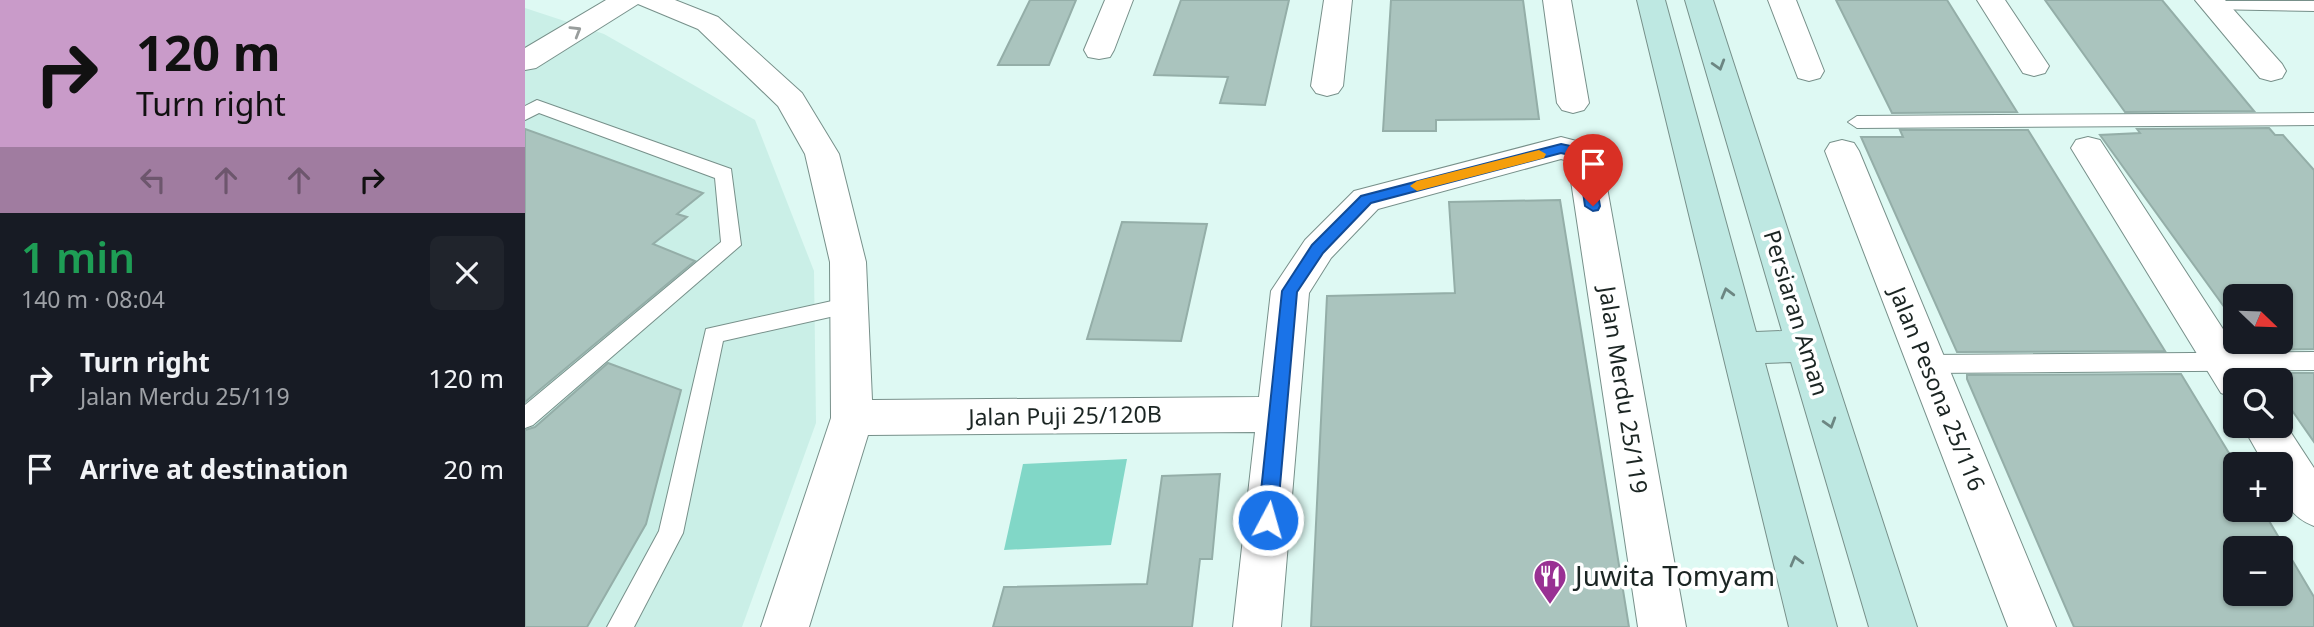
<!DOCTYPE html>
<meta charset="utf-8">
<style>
body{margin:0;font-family:"Noto Sans",sans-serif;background:#20242c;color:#f1f3f6;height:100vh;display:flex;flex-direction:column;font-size:26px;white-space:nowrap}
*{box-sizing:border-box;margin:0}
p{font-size:23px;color:#9ea1a6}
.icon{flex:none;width:38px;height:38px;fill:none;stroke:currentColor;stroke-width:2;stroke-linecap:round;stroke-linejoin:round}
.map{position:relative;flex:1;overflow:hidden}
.sheet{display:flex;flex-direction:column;background:#171b24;width:525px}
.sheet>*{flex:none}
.top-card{background:#c99bc9;color:#111;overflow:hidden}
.needle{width:46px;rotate:113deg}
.tools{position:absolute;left:1698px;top:284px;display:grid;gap:14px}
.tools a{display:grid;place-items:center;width:70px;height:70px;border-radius:10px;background:#171b24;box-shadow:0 2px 5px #0004;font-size:35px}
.pin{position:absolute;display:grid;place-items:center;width:60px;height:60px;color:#fff;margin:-72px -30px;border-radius:50% 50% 50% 0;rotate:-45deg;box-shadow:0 0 7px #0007}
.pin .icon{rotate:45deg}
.me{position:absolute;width:77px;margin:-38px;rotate:6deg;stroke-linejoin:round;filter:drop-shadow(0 0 5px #0008)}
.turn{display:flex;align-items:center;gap:24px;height:147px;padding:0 21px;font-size:32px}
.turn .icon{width:91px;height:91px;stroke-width:2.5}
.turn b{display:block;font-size:49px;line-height:60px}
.lanes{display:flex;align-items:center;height:66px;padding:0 21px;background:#0003;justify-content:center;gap:35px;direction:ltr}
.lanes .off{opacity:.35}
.round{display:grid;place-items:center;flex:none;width:74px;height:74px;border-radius:10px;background:#20242c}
.overview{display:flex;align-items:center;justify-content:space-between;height:119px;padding:0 21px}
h1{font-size:42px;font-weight:600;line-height:52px;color:#1e9e55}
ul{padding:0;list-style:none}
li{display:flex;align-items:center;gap:21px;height:91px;padding:0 21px}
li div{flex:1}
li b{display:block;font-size:26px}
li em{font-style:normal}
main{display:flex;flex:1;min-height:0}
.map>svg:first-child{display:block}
</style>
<main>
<section class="sheet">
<div class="top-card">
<div class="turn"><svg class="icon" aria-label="right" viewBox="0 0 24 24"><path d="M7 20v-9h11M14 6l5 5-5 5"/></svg><div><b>120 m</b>Turn right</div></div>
<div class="lanes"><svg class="icon off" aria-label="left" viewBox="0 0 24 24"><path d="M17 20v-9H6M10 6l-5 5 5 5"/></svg><svg class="icon off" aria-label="ahead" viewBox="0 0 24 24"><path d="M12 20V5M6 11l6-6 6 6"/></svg><svg class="icon off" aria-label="ahead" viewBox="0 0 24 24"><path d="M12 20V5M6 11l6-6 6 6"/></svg><svg class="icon" aria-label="right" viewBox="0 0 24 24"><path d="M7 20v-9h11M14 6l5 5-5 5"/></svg></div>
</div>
<div class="overview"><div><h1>1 min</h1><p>140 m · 08:04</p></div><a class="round"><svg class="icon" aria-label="close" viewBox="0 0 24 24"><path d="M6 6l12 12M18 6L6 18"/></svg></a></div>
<ul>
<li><svg class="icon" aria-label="right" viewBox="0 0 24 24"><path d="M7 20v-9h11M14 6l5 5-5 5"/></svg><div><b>Turn right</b><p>Jalan Merdu 25/119</p></div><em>120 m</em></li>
<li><svg class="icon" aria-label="arrive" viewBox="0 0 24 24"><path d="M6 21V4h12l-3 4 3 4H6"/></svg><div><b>Arrive at destination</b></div><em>20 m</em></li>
</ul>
</section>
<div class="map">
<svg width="1789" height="627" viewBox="0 0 1789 627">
<rect width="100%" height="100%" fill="#def9f3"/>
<path fill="#caefe7" d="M0,8L79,34L230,120L289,271L291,423L217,627H0Z"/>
<path fill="#81d7c7" d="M602,459L586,545L479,550L498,464Z"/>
<path fill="#aac4be" stroke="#94aea8" stroke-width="2" fill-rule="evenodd" d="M505,0H551L524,65H473Z
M656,0H764L740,105L695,103L703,77L629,75Z
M866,0H998L1014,119L911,120V131H858Z
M1311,0H1422L1492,112L1367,113Z
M1520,0H1637L1729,111L1600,112Z
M1744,128L1750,135H1758L1789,170V349L1730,350L1723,341H1755V296H1710V322L1575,135L1615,133L1612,129Z
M0,129L178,193L152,214L162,217L128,244L170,261L0,402Z
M1375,130H1503L1640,351L1432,352L1336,137H1378Z
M1035,200L1104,627H786L802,296L930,293L924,202Z
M597,222L682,224L656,341L562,339Z
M83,363L156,390L121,524L62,627H0V430L10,427Z
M1746,373H1789V442L1755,393V380H1746L1750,378Z
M1656,374L1710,463V509H1737L1789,597V627H1549L1442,379V375ZM1710,548H1755V593H1710Z
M695,474L687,559H675L667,627H468L479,587L622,584L637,476Z"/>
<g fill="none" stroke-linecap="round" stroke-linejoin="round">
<defs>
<path id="lane" d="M1689,1H1789V11L1683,9L1681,6Z
M12,100L206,169L216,245L8,425L0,428V405L196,242L190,178L14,113L0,120V106Z
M1789,113V125L1332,128L1323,122L1332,116Z
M325,297L332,299L335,305L332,311L198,341L158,533L109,627H82L134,531L181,329Z
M1789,352V370L1402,373L1394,370L1391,364L1394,358L1402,355Z"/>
<path id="street" d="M81,0H150L193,17L277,93L314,154L341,262L347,400L734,397L746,291L780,240L829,191L1036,137L1071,146L1076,154L1161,627H1113L1043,161L1036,159L853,209L806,258L784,293L756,627H708L730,432L343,435L284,627H236L306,418L305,262L280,154L253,106L173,29L113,4L11,68L0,70V48Z
M580,0H608L589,50L585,57L574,59L563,57L559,50Z
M799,0H827L818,86L813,93L802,96L791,93L786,86Z
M1018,0H1046L1064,103L1059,110L1048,113L1037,110L1032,103Z
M1243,0H1271L1299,71L1295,78L1284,81L1273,78Z
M1452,0H1480L1524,66L1520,73L1509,76L1498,73Z
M1670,0H1700L1757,64L1761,71L1757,78L1746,81L1735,78Z
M1563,137L1575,140L1724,369L1730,380H1710V398L1696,393L1546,148L1551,140Z
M1317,140L1329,143L1334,151L1531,627H1483L1300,151L1305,143Z
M1755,416L1789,468V526C1760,515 1755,492 1755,464H1739L1717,425H1755Z"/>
<path id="secondary" d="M1112,0H1140L1231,332L1257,331L1160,0H1188L1392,627H1344L1266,362L1240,363L1312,627H1264Z"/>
</defs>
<use href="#lane" stroke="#77908a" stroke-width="2"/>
<use href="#street" stroke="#77908a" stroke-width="2"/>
<use href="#secondary" stroke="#77908a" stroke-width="2"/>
<use href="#lane" fill="#fff" fill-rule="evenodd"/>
<use href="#street" fill="#fff" fill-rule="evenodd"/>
<use href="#secondary" fill="#bee8e2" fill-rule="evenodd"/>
</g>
<defs><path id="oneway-chevron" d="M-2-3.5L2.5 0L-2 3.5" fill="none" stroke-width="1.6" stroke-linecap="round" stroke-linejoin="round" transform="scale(1.75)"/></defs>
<use stroke="#989d9c" href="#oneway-chevron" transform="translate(51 31) rotate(-31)"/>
<g stroke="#6c8682">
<use href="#oneway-chevron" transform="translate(1194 65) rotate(73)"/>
<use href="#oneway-chevron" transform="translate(1202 293) rotate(-105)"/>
<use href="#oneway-chevron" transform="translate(1305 423) rotate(73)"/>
<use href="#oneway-chevron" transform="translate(1271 561) rotate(-105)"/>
</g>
<path fill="#1a73e8" stroke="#114b97" stroke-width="2" d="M1036,144L1064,150L1066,154L1075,206L1073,210L1068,211L1060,206L1053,157L1036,153L846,203L798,253L772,292L752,520L749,526L743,529L736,526L733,520L757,291L787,245L836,196Z"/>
<path fill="#f59e0b" d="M1014,150L1021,154L1019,158L892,191L885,186L892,181Z"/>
<defs>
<symbol id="restaurant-pin" viewBox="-11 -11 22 30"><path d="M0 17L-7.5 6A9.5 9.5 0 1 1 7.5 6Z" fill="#993093" stroke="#fff"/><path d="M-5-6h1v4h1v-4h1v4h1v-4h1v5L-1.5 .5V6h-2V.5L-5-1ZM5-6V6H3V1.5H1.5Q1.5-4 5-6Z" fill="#fff"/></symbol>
</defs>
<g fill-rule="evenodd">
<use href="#restaurant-pin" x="1006" y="557" width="38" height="52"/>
</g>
<g text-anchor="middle" stroke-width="7" stroke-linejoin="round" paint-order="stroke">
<g font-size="23" fill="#1b2523" stroke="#fff">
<text transform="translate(1271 313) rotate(73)" y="8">Persiaran Aman</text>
<text transform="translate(1412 389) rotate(68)" y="8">Jalan Pesona 25/116</text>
<text transform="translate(1098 390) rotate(81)" y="8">Jalan Merdu 25/119</text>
<text transform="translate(540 416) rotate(-1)" y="8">Jalan Puji 25/120B</text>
</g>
<g font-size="28" fill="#1b2523" stroke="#fff" text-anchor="start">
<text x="1050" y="586">Juwita Tomyam</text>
</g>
</g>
</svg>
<div class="tools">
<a><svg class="needle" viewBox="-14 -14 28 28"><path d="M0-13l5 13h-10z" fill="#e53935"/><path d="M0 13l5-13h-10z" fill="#9ea1a6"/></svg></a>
<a><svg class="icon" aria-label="search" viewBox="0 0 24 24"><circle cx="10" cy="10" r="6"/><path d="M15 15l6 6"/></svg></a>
<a>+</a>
<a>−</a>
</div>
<div class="pin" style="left:1068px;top:206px;background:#d93025"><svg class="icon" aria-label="arrive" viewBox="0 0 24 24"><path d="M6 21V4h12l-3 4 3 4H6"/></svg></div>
<svg class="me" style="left:743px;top:520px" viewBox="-20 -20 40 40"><circle r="17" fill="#1a73e8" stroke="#fff" stroke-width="3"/><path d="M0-11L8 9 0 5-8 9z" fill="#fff"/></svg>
</div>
</main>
